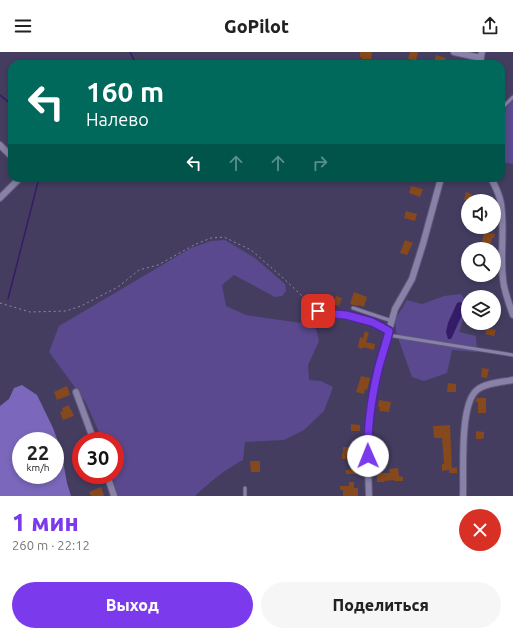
<!DOCTYPE html>
<html lang="ru">
<meta charset="utf-8">
<style>
body{margin:0;font-family:Ubuntu,sans-serif;background:#f6f6f6;color:#222;height:100vh;display:flex;flex-direction:column;font-size:15px;white-space:nowrap}
*{box-sizing:border-box;margin:0}
p{font-size:13px;color:#767676}
.icon{flex:none;width:22px;height:22px;fill:none;stroke:currentColor;stroke-width:2;stroke-linecap:round;stroke-linejoin:round}
.map{position:relative;height:444px;overflow:hidden}
.drawer{display:flex;flex-direction:column;background:#fff;flex:1}
.drawer>*{flex:none}
.guide{position:absolute;left:8px;top:8px;width:497px;height:122px;border-radius:12px;box-shadow:0 2px 6px #0003;background:#00695c;color:#fff;overflow:hidden}
.buttons{position:absolute;left:461px;top:142px;display:grid;gap:8px}
.buttons a{display:grid;place-items:center;width:40px;height:40px;border-radius:50%;background:#fff;box-shadow:0 2px 6px #0003;font-size:20px}
.speed{position:absolute;left:12px;top:380px;display:flex;gap:8px;font-size:20px;font-weight:700;text-align:center}
.speed>*{display:grid;place-content:center;width:52px;height:52px;border-radius:50%;background:#fff;box-shadow:0 2px 6px #0003;line-height:1}
.speed small{font-size:10px;font-weight:400}
.speed .limit{border:6px solid #d22;background:#fff;color:#111}
.pin{position:absolute;display:grid;place-items:center;width:34px;height:34px;color:#fff;margin:-17px;border-radius:8px;box-shadow:0 2px 6px #0006}
.me{position:absolute;width:44px;margin:-22px;rotate:359deg;stroke-linejoin:round;filter:drop-shadow(0 0 3px #0008)}
.turn{display:flex;align-items:center;gap:14px;height:84px;padding:0 12px;font-size:18px}
.turn .icon{width:52px;height:52px;stroke-width:2.5}
.turn b{display:block;font-size:28px;line-height:34px}
.lanes{display:flex;align-items:center;height:38px;padding:0 12px;background:#0003;justify-content:center;gap:20px;direction:ltr}
.lanes .off{opacity:.35}
.round{display:grid;place-items:center;flex:none;width:42px;height:42px;border-radius:21px;background:#f6f6f6}
.head{display:flex;align-items:center;justify-content:space-between;height:68px;padding:0 12px}
h1{font-size:24px;font-weight:800;line-height:30px;color:#7c3aed}
.primary-button{display:flex;gap:8px;margin-top:auto;padding:8px 12px}
.primary-button a{flex:1;height:46px;border-radius:24px;background:#7c3aed;color:#fff;font-size:16px;font-weight:800;line-height:46px;text-align:center}
.primary-button a+a{background:#f6f6f6;color:#222}
header{display:flex;justify-content:space-between;align-items:center;height:52px;padding:0 12px;background:#fff;font-size:18px;font-weight:800}
.map>svg:first-child{display:block}
</style>
<header><svg class="icon" aria-label="menu" viewBox="0 0 24 24"><path d="M4 6h16M4 12h16M4 18h16"/></svg>GoPilot<svg class="icon" aria-label="share" viewBox="0 0 24 24"><path d="M12 15V3M7 8l5-5 5 5M5 13v7h14v-7"/></svg></header>
<div class="map">
<svg width="513" height="444" viewBox="0 0 513 444">
<rect width="100%" height="100%" fill="#443d60"/>
<path fill="#5a498e" d="M513,48V112L501,110V81L506,56Z
M225,188L255,206L285,232L286,239L282,244L275,245L234,223L222,233L226,254L246,263L301,271L316,277L319,289L308,313L309,328L321,329L333,335L324,359L304,378L284,388L245,390L243,408C224,418 210,430 195,444H117L112,423H115V389H101L98,378L85,349L49,300L59,274L191,196L211,189Z
M461,242L468,252L459,280L476,284L477,300L452,298L447,321L424,329L412,325L396,280L395,268L407,248L422,252L444,244Z"/>
<path fill="#7b68bc" fill-rule="evenodd" d="M22,333L37,343L53,376L61,398L67,431L71,444H0V354L9,347L14,336ZM21,389H55V423H21Z"/>
<path fill="#351c69" d="M460,250L463,251L465,256L453,283L451,287H448L446,280L448,271L457,251Z"/>
<g fill="none" stroke-linecap="round" stroke-linejoin="round">
<path stroke="#351c69" stroke-width="1.5" d="M130,0L135,10V12
M0,43L12,53
M8,247L39,126"/>
</g>
<path fill="#86481d" d="M360,0H372L371,7H362V5H360Z
M410,0H418L416,8L408,7Z
M436,3L446,6L444,12L434,10Z
M411,134L423,137L420,145L409,141Z
M466,140L472,142L470,149L464,148Z
M406,159L417,162L415,169L404,166Z
M484,180L495,182L494,186H492L490,197L478,195L480,190H482Z
M405,188L413,191L407,203L400,201Z
M354,240L367,245L364,255L358,253V254L350,252Z
M336,244L342,246L339,254L333,252Z
M487,276L496,278L494,284L485,282Z
M365,279L369,281L366,290L375,292L374,298L363,295L362,297L358,295L360,285L363,286Z
M482,316L489,317L487,326L481,325Z
M361,324L370,326L367,338L365,337L364,342L356,340Z
M448,331L456,332V340H447Z
M67,334L70,343L57,348L54,340Z
M477,346H486V361H478V350H475Z
M379,348L391,350L389,360L379,359L380,355H378Z
M69,353L70,357H71L74,364L63,368L60,360L63,359L62,356Z
M351,372L360,373V379H351Z
M450,373L452,416L457,415V421H449V418L442,419V412H444L442,386H434L433,374Z
M476,379L484,380V386H483L482,387H476Z
M350,394H358L359,401H354V403L349,404V407H342V401H343V395H350Z
M250,409H260V420H251Z
M351,413H358V422H346V418H351Z
M398,416L399,424L403,425V429H394V428L384,429V430H377V421H390L389,417Z
M349,430H354V436H358V444H343V438H340V434H349Z
M101,435L104,444H91L89,440Z"/>
<g fill="none" stroke-linecap="round" stroke-linejoin="round">
<defs>
<path id="lane" d="M501,57L513,45
M353,256L392,269
M318,259L334,262L346,263L372,270L389,279
M388,283L513,303
M245,444V436"/>
<path id="street" d="M454,0L481,6
M479,12L482,0
M0,93L12,105
M491,126C495,134 500,143 501,152C505,177 500,202 503,227C504,239 509,252 513,263
M0,146L20,126
M76,340L94,389
M107,423L114,444
M369,444L367,389L368,374L370,355L378,318L395,257L412,227L423,192L441,126
M463,444C464,421 459,352 477,338C485,331 503,330 513,328"/>
</defs>
<use href="#lane" stroke="#605977" stroke-width="4.5"/>
<use href="#street" stroke="#605977" stroke-width="8"/>
<path stroke="#8d88a5" stroke-width="1" stroke-dasharray="2 3" stroke-linecap="butt" d="M0,251L30,260L66,259L81,254L118,235L139,218L158,213L196,192L211,186L224,185L251,198L281,224L316,257"/>
<use href="#lane" stroke="#8881a8" stroke-width="3"/>
<use href="#street" stroke="#8881a8" stroke-width="6"/>
</g>
<g fill="none" stroke-linecap="round" stroke-linejoin="round">
<defs>
<path id="route" d="M318,259L334,262L346,263L372,270L389,279C386,293 381,305 378,318C371,348 367,374 368,404"/>
</defs>
<use href="#route" stroke="#51269a" stroke-width="10"/>
<use href="#route" stroke="#7c3aed" stroke-width="7"/>
</g>
</svg>
<div class="buttons">
<a><svg class="icon" aria-label="sound" viewBox="0 0 24 24"><path d="M4 9h4l5-4v14l-5-4H4zM17 9q2 3 0 6"/></svg></a>
<a><svg class="icon" aria-label="search" viewBox="0 0 24 24"><circle cx="10" cy="10" r="6"/><path d="M15 15l6 6"/></svg></a>
<a><svg class="icon" aria-label="layers" viewBox="0 0 24 24"><path d="M12 4l9 5-9 5-9-5zM3 14l9 5 9-5"/></svg></a>
</div>
<div class="speed"><div>22<small>km/h</small></div><div class="limit">30</div></div>
<div class="pin" style="left:318px;top:259px;background:#d93025"><svg class="icon" aria-label="arrive" viewBox="0 0 24 24"><path d="M6 21V4h12l-3 4 3 4H6"/></svg></div>
<svg class="me" style="left:368px;top:404px" viewBox="-20 -20 40 40"><circle r="19" fill="#fff"/><path d="M0-13L10 11 0 6-10 11z" fill="#7c3aed"/></svg>
<div class="guide">
<div class="turn"><svg class="icon" aria-label="left" viewBox="0 0 24 24"><path d="M17 20v-9H6M10 6l-5 5 5 5"/></svg><div><b>160 m</b>Налево</div></div>
<div class="lanes"><svg class="icon" aria-label="left" viewBox="0 0 24 24"><path d="M17 20v-9H6M10 6l-5 5 5 5"/></svg><svg class="icon off" aria-label="ahead" viewBox="0 0 24 24"><path d="M12 20V5M6 11l6-6 6 6"/></svg><svg class="icon off" aria-label="ahead" viewBox="0 0 24 24"><path d="M12 20V5M6 11l6-6 6 6"/></svg><svg class="icon off" aria-label="right" viewBox="0 0 24 24"><path d="M7 20v-9h11M14 6l5 5-5 5"/></svg></div>
</div>
</div>
<section class="drawer">
<div class="head"><div><h1>1 мин</h1><p>260 m · 22:12</p></div><a class="round" style="background:#d93025;color:#fff"><svg class="icon" aria-label="close" viewBox="0 0 24 24"><path d="M6 6l12 12M18 6L6 18"/></svg></a></div>
<div class="primary-button"><a>Выход</a><a>Поделиться</a></div>
</section>
